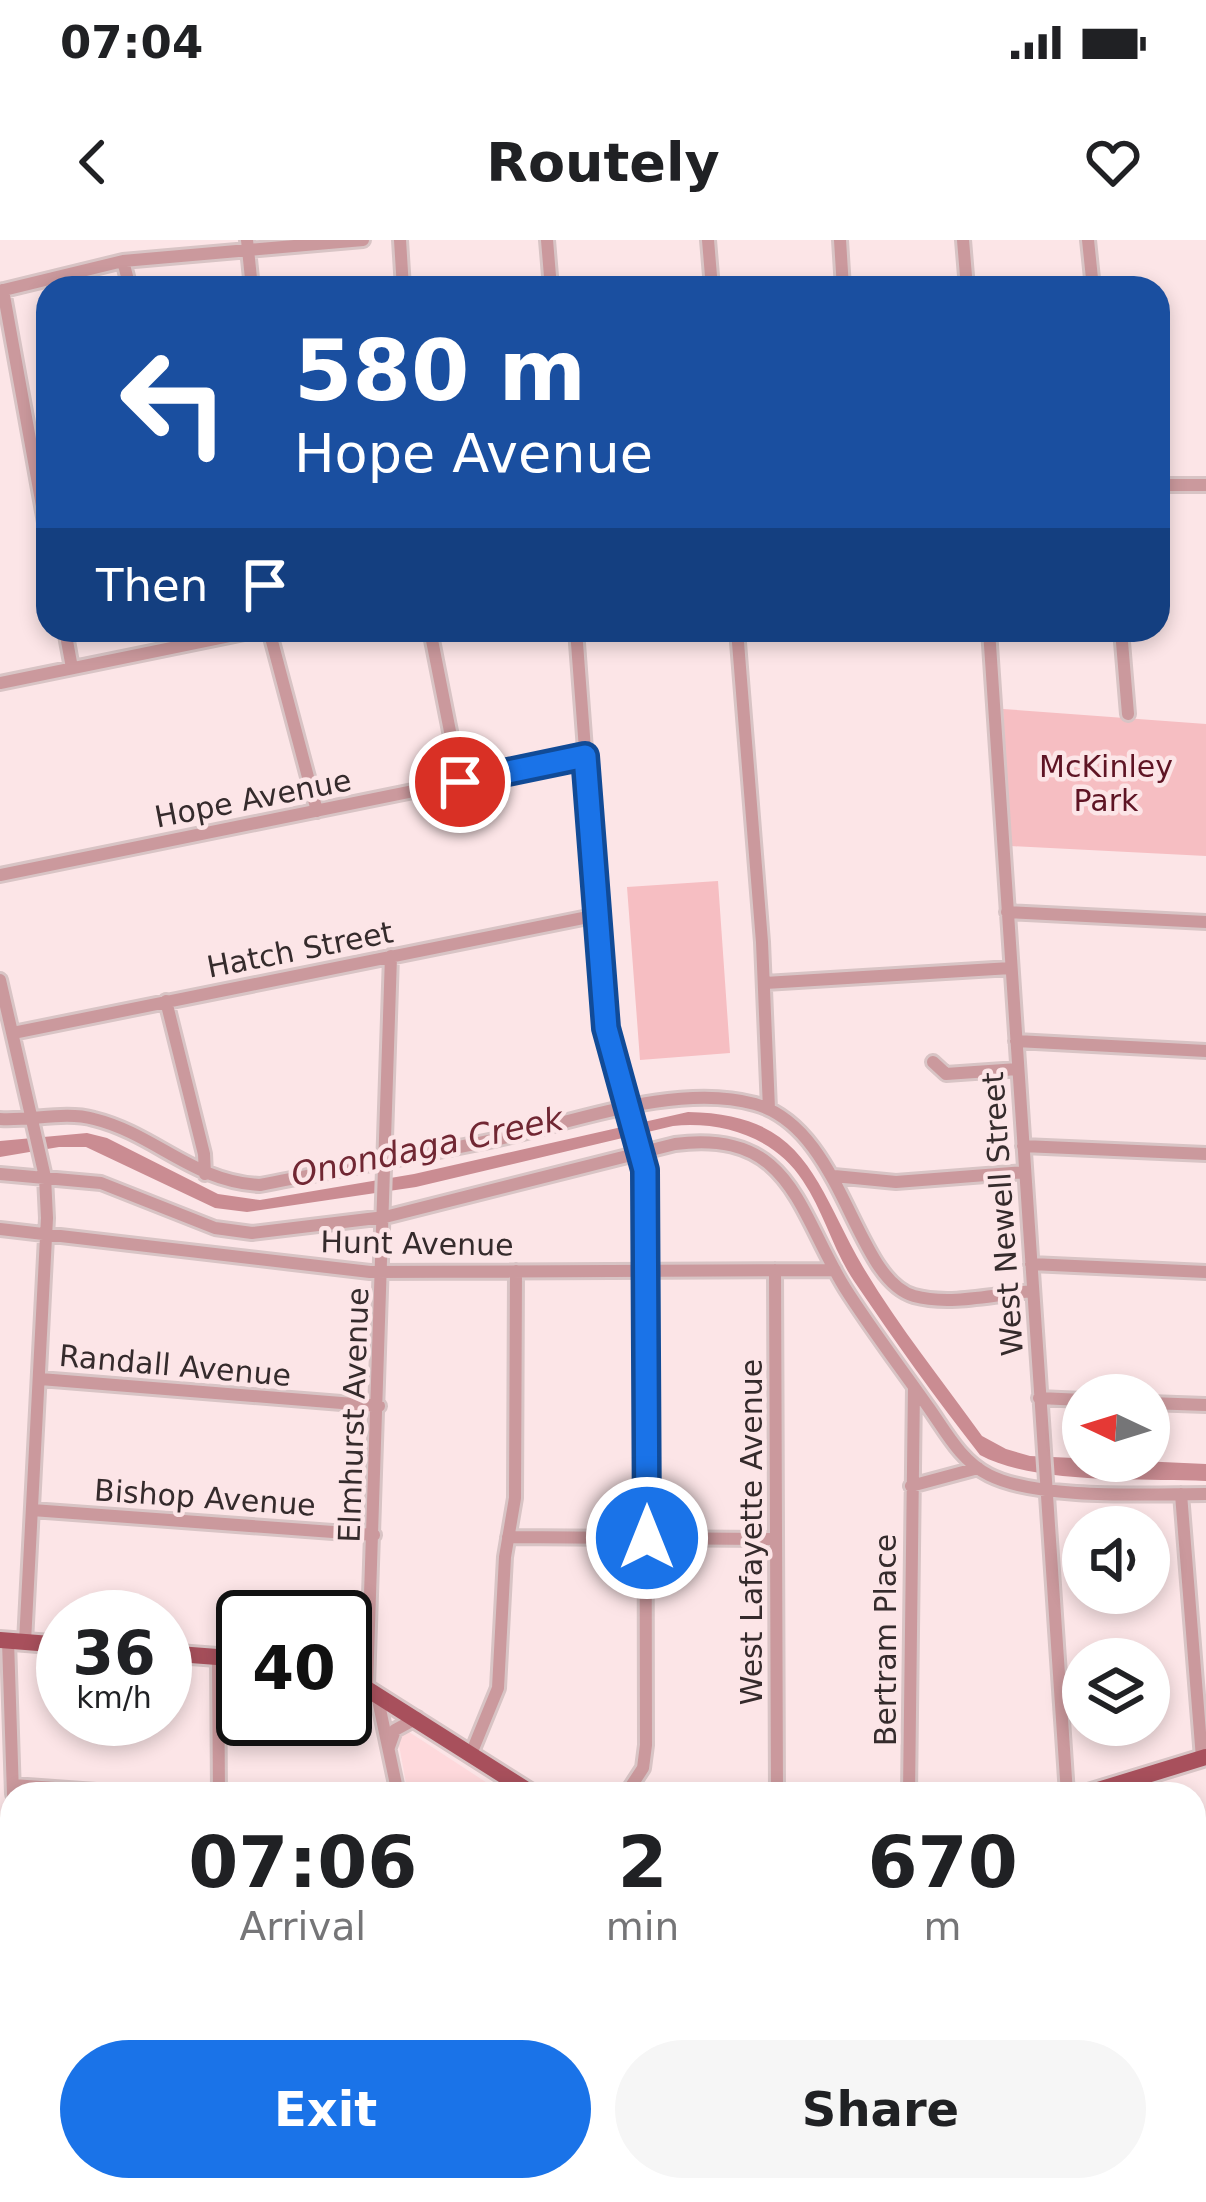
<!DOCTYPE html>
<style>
body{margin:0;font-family:"DejaVu Sans",sans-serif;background:#f6f6f6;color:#202124;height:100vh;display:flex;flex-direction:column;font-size:45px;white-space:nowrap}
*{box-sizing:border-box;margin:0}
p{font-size:39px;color:#757577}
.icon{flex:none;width:66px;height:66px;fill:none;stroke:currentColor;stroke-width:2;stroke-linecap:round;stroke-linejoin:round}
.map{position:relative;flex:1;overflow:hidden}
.side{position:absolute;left:0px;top:1542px;width:1206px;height:420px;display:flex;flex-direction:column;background:#fff;border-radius:36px 36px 0 0;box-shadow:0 6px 18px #0003}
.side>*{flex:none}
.hud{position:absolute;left:36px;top:36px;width:1134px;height:366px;border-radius:36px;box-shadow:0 6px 18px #0003;background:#1a4fa0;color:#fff;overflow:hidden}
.needle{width:78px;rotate:274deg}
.controls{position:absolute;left:1062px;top:1134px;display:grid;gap:24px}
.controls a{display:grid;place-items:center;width:108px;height:108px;border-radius:50%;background:#fff;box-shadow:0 6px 18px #0003;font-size:60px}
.speed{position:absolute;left:36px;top:1350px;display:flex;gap:24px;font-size:60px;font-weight:700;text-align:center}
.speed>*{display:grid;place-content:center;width:156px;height:156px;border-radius:50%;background:#fff;box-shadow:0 6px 18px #0003;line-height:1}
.speed small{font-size:30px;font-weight:400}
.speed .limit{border:6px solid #111;border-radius:18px;background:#fff;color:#111}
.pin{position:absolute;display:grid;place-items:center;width:102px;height:102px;color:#fff;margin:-51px;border:6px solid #fff;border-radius:50%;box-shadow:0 3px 12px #0007}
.me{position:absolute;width:132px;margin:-66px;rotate:0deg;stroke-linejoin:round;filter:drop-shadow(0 0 9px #0008)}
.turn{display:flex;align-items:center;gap:42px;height:252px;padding:0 60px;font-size:54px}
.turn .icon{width:156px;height:156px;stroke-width:2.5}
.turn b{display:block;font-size:84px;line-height:102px}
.then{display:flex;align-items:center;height:114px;padding:0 60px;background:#0003;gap:24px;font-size:45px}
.eta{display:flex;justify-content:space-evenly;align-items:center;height:204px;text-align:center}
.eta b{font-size:72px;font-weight:700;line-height:84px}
.button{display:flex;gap:24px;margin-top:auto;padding:24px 60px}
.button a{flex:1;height:138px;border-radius:72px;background:#1a73e8;color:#fff;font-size:48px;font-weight:700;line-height:138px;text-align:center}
.button a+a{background:#f6f6f6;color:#202124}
.status{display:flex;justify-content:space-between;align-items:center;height:84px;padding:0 60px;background:#fff;direction:ltr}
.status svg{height:33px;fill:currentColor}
header{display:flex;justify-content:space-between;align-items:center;height:156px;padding:0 60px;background:#fff;font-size:54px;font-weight:700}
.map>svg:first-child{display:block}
</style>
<div class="status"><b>07:04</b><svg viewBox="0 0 49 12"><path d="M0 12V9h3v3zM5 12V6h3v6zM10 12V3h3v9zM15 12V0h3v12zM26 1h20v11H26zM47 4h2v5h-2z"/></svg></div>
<header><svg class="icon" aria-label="back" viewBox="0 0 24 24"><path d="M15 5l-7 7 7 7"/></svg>Routely<svg class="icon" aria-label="heart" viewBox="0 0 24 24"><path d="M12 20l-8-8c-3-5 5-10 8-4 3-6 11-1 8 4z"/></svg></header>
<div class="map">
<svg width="1206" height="1962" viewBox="0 0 1206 1962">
<rect width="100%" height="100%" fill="#fce5e7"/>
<path fill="#fed9dc" d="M406,1490L504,1554H408L397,1494Z"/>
<path fill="#f6bec2" d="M1003,469L1206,484V616L1010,606Z
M718,641L730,813L640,820L627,647Z
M1206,1645V1962H1119L1103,1950H1194V1646Z
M611,1950H746L745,1962H608Z"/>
<path fill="#ca8c92" d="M688,872C807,874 814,942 863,1027C898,1086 942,1140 982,1196L1006,1209L1030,1216L1206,1224V1241C1141,1238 1036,1245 980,1215C936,1159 894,1100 854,1041C833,1010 824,972 803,941C775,897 722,881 673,886L416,947L247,972L215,968L86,907H59L0,917V901L87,893L107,898L218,954L260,960L414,934Z"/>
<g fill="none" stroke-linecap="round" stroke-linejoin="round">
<defs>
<path id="minor" d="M247,0L252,48
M400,0L403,48
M547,0L551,48
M708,0L712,48
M840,0L843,48
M963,0L967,48
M1088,0L1093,48
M123,21L130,48
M3,50L48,299
M0,51L123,21L363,0
M1158,245H1206
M65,390L72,428
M269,390L317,571
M430,390L460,542
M576,390L606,788L645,930L646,1505L643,1528L626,1554
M737,390L762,702L769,869
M989,390L1067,1554
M1121,390L1128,474
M0,443L259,390
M0,635L585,516
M1007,672L1206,682
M0,740L45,937L47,978L25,1402
M765,743L1011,728
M166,761L204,914L205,934
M13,793L598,675
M1016,801L1206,811
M933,822L946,834L1018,829
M0,879C31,881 65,871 94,879C155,894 193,942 260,945C338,930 416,916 494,900C571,883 677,842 755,864C844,889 854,1039 914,1056C950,1066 997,1054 1033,1051
M1023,906L1206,914
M0,934L101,943L215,988L252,993L385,977L675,904C791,889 797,970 845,1048C871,1089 901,1128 929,1168C946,1192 961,1221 989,1235C1038,1260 1149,1254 1206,1254
M834,936L896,942L1025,932
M0,989L370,1032L835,1030
M1031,1024L1206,1032
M775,1030L777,1554
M40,1139L379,1166
M1039,1158L1083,1160
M1149,1163L1206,1165
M911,1246L978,1228
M1181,1254L1202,1518
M32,1270L374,1295
M508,1297L776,1299
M8,1401L13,1554
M218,1417L219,1554
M367,1446L391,716
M377,1455L398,1554
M389,1507L395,1490L417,1478
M471,1514L498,1448L505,1317L515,1258L516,1031
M13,1545L138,1554
M909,1554L914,1147
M16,1950V1962
M147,1962V1950
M260,1962L261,1950
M372,1962L374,1950
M797,1962L798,1950
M918,1962V1950
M1053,1962V1950"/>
<path id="major" d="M0,1400L63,1405
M165,1413L243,1419
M345,1435L533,1554
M1085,1554L1206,1517
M1080,1950L1096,1962
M496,1962L498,1950"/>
</defs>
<use href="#minor" stroke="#d8c4c5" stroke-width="18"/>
<use href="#major" stroke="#d8c4c5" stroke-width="22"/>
<use href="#minor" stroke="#cb999d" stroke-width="12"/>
<use href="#major" stroke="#a8505c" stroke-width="16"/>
</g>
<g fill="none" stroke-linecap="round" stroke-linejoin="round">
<defs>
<path id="route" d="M460,542L585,516L606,788L645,930L647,1298"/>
</defs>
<use href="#route" stroke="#114b97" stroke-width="30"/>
<use href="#route" stroke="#1a73e8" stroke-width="21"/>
</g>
<g text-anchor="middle" stroke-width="9" stroke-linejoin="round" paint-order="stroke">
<g font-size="30" fill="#5e1424" stroke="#fce5e7">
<text x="1106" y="537">McKinley<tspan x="1106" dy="34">Park</tspan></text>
</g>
<g font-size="30" fill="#352b2c" stroke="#fce5e7">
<text transform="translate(253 559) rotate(-11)" y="10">Hope Avenue</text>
<text transform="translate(300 710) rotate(-11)" y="10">Hatch Street</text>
<text transform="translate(1003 974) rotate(-94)" y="10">West Newell Street</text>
<text transform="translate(417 1004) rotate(1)" y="10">Hunt Avenue</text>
<text transform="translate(175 1126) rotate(5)" y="10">Randall Avenue</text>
<text transform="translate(354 1175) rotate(-88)" y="10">Elmhurst Avenue</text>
<text transform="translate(205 1258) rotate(4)" y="10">Bishop Avenue</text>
<text transform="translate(752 1292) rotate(-90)" y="10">West Lafayette Avenue</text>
<text transform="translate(886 1400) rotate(-90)" y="10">Bertram Place</text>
</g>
<g font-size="33" font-style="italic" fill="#712733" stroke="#fce5e7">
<text transform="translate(427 906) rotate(-12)" y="12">Onondaga Creek</text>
</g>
</g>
</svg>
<div class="controls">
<a><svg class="needle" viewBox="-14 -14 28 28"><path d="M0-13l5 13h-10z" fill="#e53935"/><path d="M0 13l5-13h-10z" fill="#757577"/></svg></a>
<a><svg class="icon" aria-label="sound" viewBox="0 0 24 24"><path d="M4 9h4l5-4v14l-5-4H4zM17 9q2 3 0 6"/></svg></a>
<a><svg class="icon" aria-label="layers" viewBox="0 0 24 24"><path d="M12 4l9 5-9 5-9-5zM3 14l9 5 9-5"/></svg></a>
</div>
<div class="speed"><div>36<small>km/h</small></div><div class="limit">40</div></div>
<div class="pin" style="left:460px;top:542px;background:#d93025"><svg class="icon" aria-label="arrive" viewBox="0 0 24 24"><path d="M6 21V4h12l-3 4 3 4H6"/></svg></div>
<svg class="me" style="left:647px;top:1298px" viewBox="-20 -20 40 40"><circle r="17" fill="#1a73e8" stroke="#fff" stroke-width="3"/><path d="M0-11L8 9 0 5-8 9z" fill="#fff"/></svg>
<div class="hud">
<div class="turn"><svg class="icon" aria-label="left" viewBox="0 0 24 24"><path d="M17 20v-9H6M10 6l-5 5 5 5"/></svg><div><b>580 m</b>Hope Avenue</div></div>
<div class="then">Then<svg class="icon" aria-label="arrive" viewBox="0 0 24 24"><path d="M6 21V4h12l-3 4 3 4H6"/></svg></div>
</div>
<section class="side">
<div class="eta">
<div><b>07:06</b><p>Arrival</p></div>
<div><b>2</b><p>min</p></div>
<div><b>670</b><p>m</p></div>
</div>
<div class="button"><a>Exit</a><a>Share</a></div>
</section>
</div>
